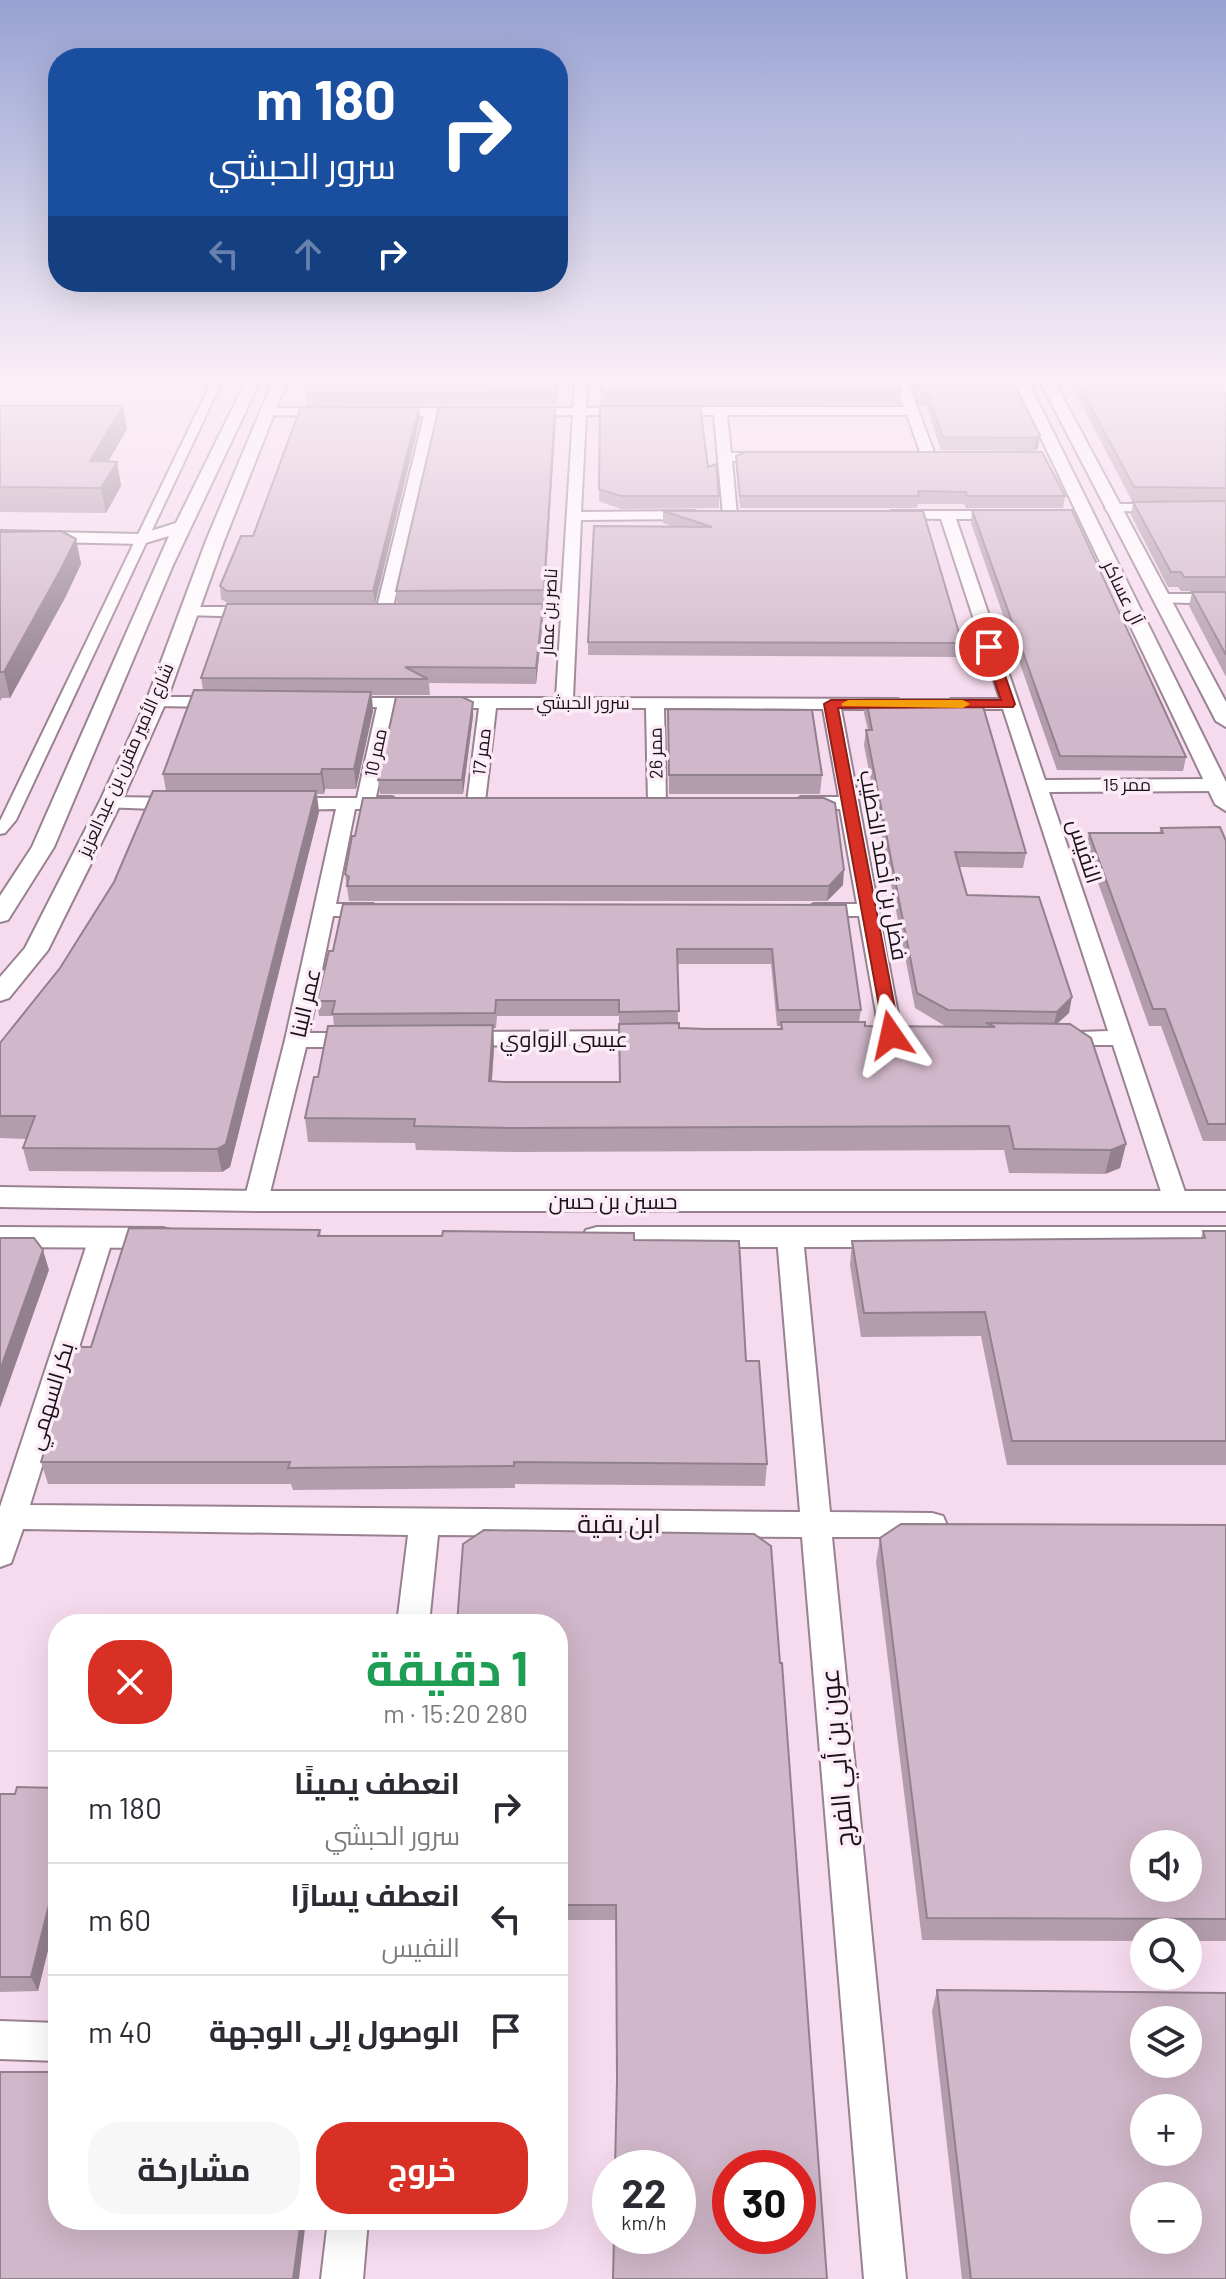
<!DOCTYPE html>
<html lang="ar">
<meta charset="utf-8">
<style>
body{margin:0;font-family:Barlow,Cairo,sans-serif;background:#f7f7f7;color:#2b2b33;direction:rtl;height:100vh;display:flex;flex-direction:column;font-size:30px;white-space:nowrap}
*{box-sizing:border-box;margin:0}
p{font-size:26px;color:#7c7c81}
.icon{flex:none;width:44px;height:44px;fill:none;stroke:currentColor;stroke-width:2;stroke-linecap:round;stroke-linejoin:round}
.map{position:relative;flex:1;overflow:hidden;direction:ltr}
.sheet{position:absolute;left:48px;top:1614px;width:520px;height:616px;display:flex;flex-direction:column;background:#fff;border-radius:32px;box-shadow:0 8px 32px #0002;direction:rtl}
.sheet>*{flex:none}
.guide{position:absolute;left:48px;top:48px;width:520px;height:244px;border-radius:32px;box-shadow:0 8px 32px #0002;direction:rtl;background:#1a4fa0;color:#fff;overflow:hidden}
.buttons{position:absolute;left:1130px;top:1830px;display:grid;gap:16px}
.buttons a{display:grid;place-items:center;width:72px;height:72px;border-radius:50%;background:#fff;box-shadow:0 8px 32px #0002;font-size:40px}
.speed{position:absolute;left:592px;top:2150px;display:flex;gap:16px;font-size:40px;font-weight:700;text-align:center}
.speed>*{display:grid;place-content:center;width:104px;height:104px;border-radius:50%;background:#fff;box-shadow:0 8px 32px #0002;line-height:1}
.speed small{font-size:20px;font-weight:400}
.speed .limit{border:12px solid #d22;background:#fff;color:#111}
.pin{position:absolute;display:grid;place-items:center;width:68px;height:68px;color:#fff;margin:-34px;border:4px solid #fff;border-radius:50%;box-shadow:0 2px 8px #0007}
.me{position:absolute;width:88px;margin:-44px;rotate:349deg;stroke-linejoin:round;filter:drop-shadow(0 0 6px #0008)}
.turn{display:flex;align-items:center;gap:28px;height:168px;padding:0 40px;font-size:36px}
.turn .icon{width:104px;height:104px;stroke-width:2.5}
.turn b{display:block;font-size:56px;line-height:68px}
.lanes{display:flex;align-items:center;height:76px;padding:0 40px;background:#0003;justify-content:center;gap:40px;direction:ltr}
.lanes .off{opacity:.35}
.round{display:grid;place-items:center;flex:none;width:84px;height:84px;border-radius:32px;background:#f7f7f7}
.head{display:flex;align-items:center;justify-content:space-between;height:136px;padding:0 40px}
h1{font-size:48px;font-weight:700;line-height:60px;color:#1e9e55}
.button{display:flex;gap:16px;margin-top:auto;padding:16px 40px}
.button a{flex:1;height:92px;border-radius:32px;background:#d93025;color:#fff;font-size:32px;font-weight:700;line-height:92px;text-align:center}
.button a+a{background:#f7f7f7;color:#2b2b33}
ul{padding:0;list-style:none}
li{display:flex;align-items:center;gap:24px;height:112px;padding:0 40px;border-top:2px solid #e1e1e2}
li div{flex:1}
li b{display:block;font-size:30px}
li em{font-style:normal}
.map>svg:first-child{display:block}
</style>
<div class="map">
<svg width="1226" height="2279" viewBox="0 0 1226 2279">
<rect width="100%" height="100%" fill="#f6dbee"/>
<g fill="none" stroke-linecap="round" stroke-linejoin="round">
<defs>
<path id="pedestrian" d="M212,381H222L16,820L5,833L0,834V821Z"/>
<path id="minor" d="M575,381H587L586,408L633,407L639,411L633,415H586L581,512L695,511L702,515L695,519L581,520L573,698L898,699L907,704L898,709H841L902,1035L899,1040H883L880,1035L859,916H814L804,910L814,904H857L840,809H801L792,803L801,797H839L823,709L664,708L666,803L657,809L648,803L646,708H496L485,802L476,808L467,802L479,708L395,707L376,797H392L401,803L392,809H355L336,904H373L383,910L373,916H333L309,1033H358L366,1035L369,1040L366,1045L358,1047H306L268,1201L265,1207L256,1209L247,1207L244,1201L285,1040L336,809L285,810L276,804L285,798H357L377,707H339L330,702L333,698H556L561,616H512L504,611L512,606H561L573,415L525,416L519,412L525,408H573Z
M895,381H907L936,457L934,460L922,457L907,415H727L731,453H770L777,457L770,461H732L737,515L730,519L723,515L714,415H669L663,411L669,407H904Z
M267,408H329L335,412L329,416L262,415L261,412Z
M389,408H469L475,412L469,416H437L392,611L384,616L376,611L424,416L384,415L383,412Z
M1112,504H1226V512L1107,511L1105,508Z
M891,511H1003L1010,515L1003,519H956L1045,780L1216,779L1225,785L1216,791L1049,792L1188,1201L1185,1207L1176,1209L1167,1207L1164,1201L1113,1045H1059L1051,1043L1048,1038L1051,1033L1108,1031L1003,709H951L942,704L951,699H1000L941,519L886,518L884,515Z
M1161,594H1226V604L1155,602V596Z
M189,607H255L263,612L255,617L183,615L181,612Z
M156,697H222L231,702L222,707L150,706L147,702L150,698Z
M110,797L180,798L189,804L180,810L103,807L101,803Z
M650,1031L658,1033L661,1038L658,1043L463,1046L455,1044L452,1039L455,1034L463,1032Z
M790,1228L799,1231L803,1237L830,1512L932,1513L943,1516L947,1525L943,1534L932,1537H832L906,2279H864L802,1537L438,1535L429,1624H397L408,1535L23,1529L11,1563L0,1567V1507L91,1232L100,1229L109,1232L113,1238L30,1505L800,1512L777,1237L781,1231Z
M0,2021L58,2023V2061L0,2059Z
M328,2220H368L363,2279H321Z"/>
<path id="tertiary" d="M246,381H260L173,565L54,847L8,920L0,922V896L32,847L169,536L142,544L0,541V531L141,534L176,523Z
M273,381H287L224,541L166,702L121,803L48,950L9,998L0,1001V977L25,948L99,803L146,702L206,541Z
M1014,381H1028L1226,782V811L1215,804Z
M1040,381H1054L1226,702V727L1216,721Z
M0,1187L256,1191H1226V1211H256L0,1207Z
M0,1227L163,1228L174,1231L178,1238L174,1245L163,1248L0,1247Z
M597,1227H1226V1247H597L586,1244L582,1237L586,1230Z"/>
</defs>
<use href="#pedestrian" stroke="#988191" stroke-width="4"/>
<use href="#minor" stroke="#988191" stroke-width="4"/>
<use href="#tertiary" stroke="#988191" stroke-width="4"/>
<use href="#pedestrian" fill="#fff" fill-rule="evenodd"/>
<use href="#minor" fill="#fff" fill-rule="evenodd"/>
<use href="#tertiary" fill="#fff" fill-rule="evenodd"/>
</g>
<path fill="#b39dad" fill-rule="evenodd" d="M601,381L901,391L900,404L601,405Z
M908,381H1012L1040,435L1038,448L1034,451L941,450L926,406H919Z
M1069,381H1216L1223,392L1226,393V592L1181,591L1178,587H1168L1131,515L1133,502H1191L1132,501Z
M559,384L556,404L307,406L305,393Z
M0,406L127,429L108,462H117L121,486L106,513L0,512Z
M600,406L719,496V508L621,509L599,501Z
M556,418L544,603L397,604L396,591Z
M420,419L375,604H229L221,599L220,586L253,536Z
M736,456L1065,496L1063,508H966L964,504H918L917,508H740L736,468Z
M972,510L1186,757L1183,771L1057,770L971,523Z
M663,511H923L962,643L960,657L588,655V642L674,527L663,523Z
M0,532L76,539L81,564L66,596L10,698H2L0,701Z
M1192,592H1226V677L1189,606Z
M543,619L536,684L429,683L430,695H372L373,711L356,789H325L324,794H317L319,812L230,1167L222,1172L29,1171L23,1148L26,1139L0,1138V1043L60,968L114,882L166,791L163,774L203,690L201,678Z
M866,699L1026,853L1023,868L959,867L967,895L1069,1013L1057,1024L1126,1144L1120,1168L1105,1174L1009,1173L1004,1150L515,1152L416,1150L415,1143L308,1142L305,1118L334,1026L333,1016H319L317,1001L846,905L861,1010L859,1022L865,1026L986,1027L945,1026L915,1008L864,745L866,730H868L864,713ZM677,964H771L777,1026H781L780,1029H706L679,1028L678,1023ZM497,1016H619V1082H503L492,1081L494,1048L493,1028H496Z
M473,702V716L463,794H380L378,780Z
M668,709L822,775L820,794H669Z
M1161,828L1226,841V1141H1203L1161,1026H1149L1086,849L1089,833H1159Z
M345,874L843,885L827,901H349Z
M320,1230L321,1236L634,1240L746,1361L767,1464L765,1486L515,1484V1488L293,1490L291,1484H48L41,1462L91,1347Z
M1203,1231H1226V1465H1007L981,1336L861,1337L850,1265L852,1241L1201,1238Z
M1226,1525V1941H1188V1932H1144V1941L922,1940L876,1562L880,1538Z
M558,1624L827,2279L617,2086L616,1920H558Z
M58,1788V1909L38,1991L0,1992V1794H15Z
M937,1990L1226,2279H962L932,2011Z"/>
<path fill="#92808d" d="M123,406L127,429L94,486L90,461Z
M419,407L420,419L375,604L373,591Z
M555,407L556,418L544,603V590Z
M1040,435L1038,448L1034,451L1036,438Z
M117,462L121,486L106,513L101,488Z
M76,539L81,564L66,596L10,698L4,672Z
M543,604V619L536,684V668Z
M371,692L373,711L356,789L354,769Z
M473,702V716L463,794L462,780Z
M322,769L325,789L324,794L321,774Z
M316,791L319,812L230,1167L222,1172L217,1149L267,979Z
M844,870L843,885L827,901L829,886Z
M1072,997L1069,1013L1053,1027L1057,1012Z
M493,1025L494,1048L490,1105L489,1081Z
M1126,1144L1120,1168L1105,1174L1111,1150Z
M43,1250L49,1270L0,1408V1370Z
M58,1869V1909L38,1991L31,1977Z
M301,2220H306L299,2279H293Z"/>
<path fill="#d0b7c9" stroke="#92808d" stroke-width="2" fill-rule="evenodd" d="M310,381H558L556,392L305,393Z
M601,381H898L901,391L601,392Z
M915,381H1012L1040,435L1036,438L943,437L927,393H921Z
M1077,381H1216L1223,392L1226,393V488L1134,487Z
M0,406H123L90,461L117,462L101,488L0,487Z
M600,406H700L708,467L716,464L719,496H621L599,489Z
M301,407H419L373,591H227L220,586L241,536H253Z
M439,407H555L544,590L396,591Z
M745,452H1042L1065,496H967L966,492L918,491L919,496H740L736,456Z
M1226,501V577H1184L1181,572H1171L1133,502Z
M972,510H1072L1186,757L1060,756Z
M663,511H923L962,643L588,642L594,526L712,527Z
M61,531L76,539L60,571L4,672H0V532Z
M1192,592H1226V655Z
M227,604H543L536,668L405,667L428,679L201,678Z
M194,690L371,692L354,769H322L321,774H163Z
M396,697H462L473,702L462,780H378Z
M866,699H975L982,703L1026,853L955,852L967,895L1039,897L1072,997L1057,1012L948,1010L917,993L866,730H872Z
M668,709L812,710L822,775H669Z
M153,791H316L226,1144L217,1149L23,1148L35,1116H0V1043L60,968L114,882Z
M363,798H824L835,803L844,870L829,886H347L349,877L345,874L352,836H355Z
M1220,827L1226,841V1124H1208L1165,1009H1153L1089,833H1163L1161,828Z
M343,904L846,905L861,1010H778L772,949H677L679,1011L619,1012V1000H496L495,1013L332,1014L335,1001H317L329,951H333Z
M781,1022H865V1026L995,1027L986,1023L1070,1024L1091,1038L1126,1144L1111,1150L1014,1149L1009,1126L514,1128L414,1126L415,1119L305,1118L314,1077H318L328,1026L493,1025L489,1081L503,1082H620L619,1024L679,1023V1028L706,1029H782Z
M129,1228L320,1230L318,1236H442L443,1231L634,1233V1240L739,1241L746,1361H759L767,1464L514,1462V1466L288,1468L290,1462H41L76,1347H91Z
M1203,1231H1226V1441H1012L985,1312L864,1313L852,1241L1205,1238Z
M0,1238H34L43,1250L0,1370Z
M901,1524L1226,1525V1919L927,1918L880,1538ZM1144,1844H1188V1888H1144Z
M484,1530L754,1534L771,1546L780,1663H782L827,2279H613L614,2236H678V2168H615L617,2081L616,1905H558V1624H457L463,1544ZM730,2168H798V2236H730Z
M17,1787L58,1788V1869L31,1977H0V1794H15Z
M937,1990L1226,1993V2279H971ZM1144,2020H1188V2064H1144ZM1144,2108H1188V2152H1144ZM1144,2196H1188V2240H1144Z
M0,2072H58V2220H301L293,2279H0Z"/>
<linearGradient id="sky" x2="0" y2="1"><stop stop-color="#97a2d2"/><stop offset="0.54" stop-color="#fbeff7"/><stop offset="1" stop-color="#fbeff7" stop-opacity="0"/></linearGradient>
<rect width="1226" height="700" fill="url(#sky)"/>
<path fill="#d93025" stroke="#8d1f18" stroke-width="2" d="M989,643L995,647L1015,704L1013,707L838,708L900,1035L897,1039H885L824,704L831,700H1001L983,647Z"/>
<path fill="#f59e0b" d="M848,700H963L970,704L963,708L843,706L841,704Z"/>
<g text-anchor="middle" stroke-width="7" stroke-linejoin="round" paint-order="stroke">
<g font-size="18" fill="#1b1218" stroke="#fcecf7">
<text transform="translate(1123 593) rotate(64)" y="6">آل عساكر</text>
<text transform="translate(549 612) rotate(-87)" y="6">ناصر بن عمار</text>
<text x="583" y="709">سرور الحبشي</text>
<text transform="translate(482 752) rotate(-83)" y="6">ممر 17</text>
<text transform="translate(376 753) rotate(-78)" y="6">ممر 10</text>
<text transform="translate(656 753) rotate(-91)" y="6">ممر 26</text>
<text transform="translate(126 760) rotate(-66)" y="6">شارع الأمير مقرن بن عبدالعزيز</text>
<text x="1127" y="791">ممر 15</text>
</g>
<g font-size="22" fill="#1b1218" stroke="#fcecf7">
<text transform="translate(1085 851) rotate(72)" y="8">النفيس</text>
<text transform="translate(884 865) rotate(80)" y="8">فضل بن أحمد الخطيب</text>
<text transform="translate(305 1003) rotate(-77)" y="8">عمر البنا</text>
<text x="564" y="1047">عيسى الزواوي</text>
<text x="613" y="1209">حسين بن حسن</text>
<text transform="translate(50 1396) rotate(-73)" y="8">بكر السهمي</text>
</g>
<g font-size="26" fill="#1b1218" stroke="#fcecf7">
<text x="619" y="1533">ابن بقية</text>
<text transform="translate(837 1758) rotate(-95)" y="9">عون بن أبي الفرج</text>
</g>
</g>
</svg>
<div class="buttons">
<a><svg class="icon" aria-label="sound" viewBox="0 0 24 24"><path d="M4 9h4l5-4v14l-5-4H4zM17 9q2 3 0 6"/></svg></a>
<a><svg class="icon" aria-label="search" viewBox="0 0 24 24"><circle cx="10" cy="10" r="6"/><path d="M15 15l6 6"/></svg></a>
<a><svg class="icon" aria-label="layers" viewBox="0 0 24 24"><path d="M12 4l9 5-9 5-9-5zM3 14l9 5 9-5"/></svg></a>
<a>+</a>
<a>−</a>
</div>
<div class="speed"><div>22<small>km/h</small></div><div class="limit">30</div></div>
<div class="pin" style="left:989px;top:647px;background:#d93025"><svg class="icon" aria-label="arrive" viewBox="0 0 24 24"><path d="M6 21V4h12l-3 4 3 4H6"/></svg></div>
<svg class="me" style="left:891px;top:1035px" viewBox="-20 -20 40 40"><path d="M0-17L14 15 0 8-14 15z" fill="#d93025" stroke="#fff" stroke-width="4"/></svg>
<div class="guide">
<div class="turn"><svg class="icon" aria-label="right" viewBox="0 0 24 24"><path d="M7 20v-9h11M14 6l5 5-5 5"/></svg><div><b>180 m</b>سرور الحبشي</div></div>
<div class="lanes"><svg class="icon off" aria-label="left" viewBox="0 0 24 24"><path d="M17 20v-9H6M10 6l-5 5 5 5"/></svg><svg class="icon off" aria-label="ahead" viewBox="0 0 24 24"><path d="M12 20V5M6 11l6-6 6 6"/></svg><svg class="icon" aria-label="right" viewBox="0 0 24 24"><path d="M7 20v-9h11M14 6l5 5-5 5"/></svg></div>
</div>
<section class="sheet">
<div class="head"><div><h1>1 دقيقة</h1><p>280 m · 15:20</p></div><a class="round" style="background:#d93025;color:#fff"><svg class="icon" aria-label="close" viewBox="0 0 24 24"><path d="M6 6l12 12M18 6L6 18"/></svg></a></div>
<ul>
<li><svg class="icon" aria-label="right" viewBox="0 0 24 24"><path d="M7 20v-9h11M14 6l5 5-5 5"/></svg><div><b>انعطف يمينًا</b><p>سرور الحبشي</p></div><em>180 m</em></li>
<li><svg class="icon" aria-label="left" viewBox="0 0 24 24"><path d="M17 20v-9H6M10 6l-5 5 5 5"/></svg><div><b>انعطف يسارًا</b><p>النفيس</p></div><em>60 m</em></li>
<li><svg class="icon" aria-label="arrive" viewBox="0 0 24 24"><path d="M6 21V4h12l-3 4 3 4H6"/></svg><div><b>الوصول إلى الوجهة</b></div><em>40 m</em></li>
</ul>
<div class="button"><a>خروج</a><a>مشاركة</a></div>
</section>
</div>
